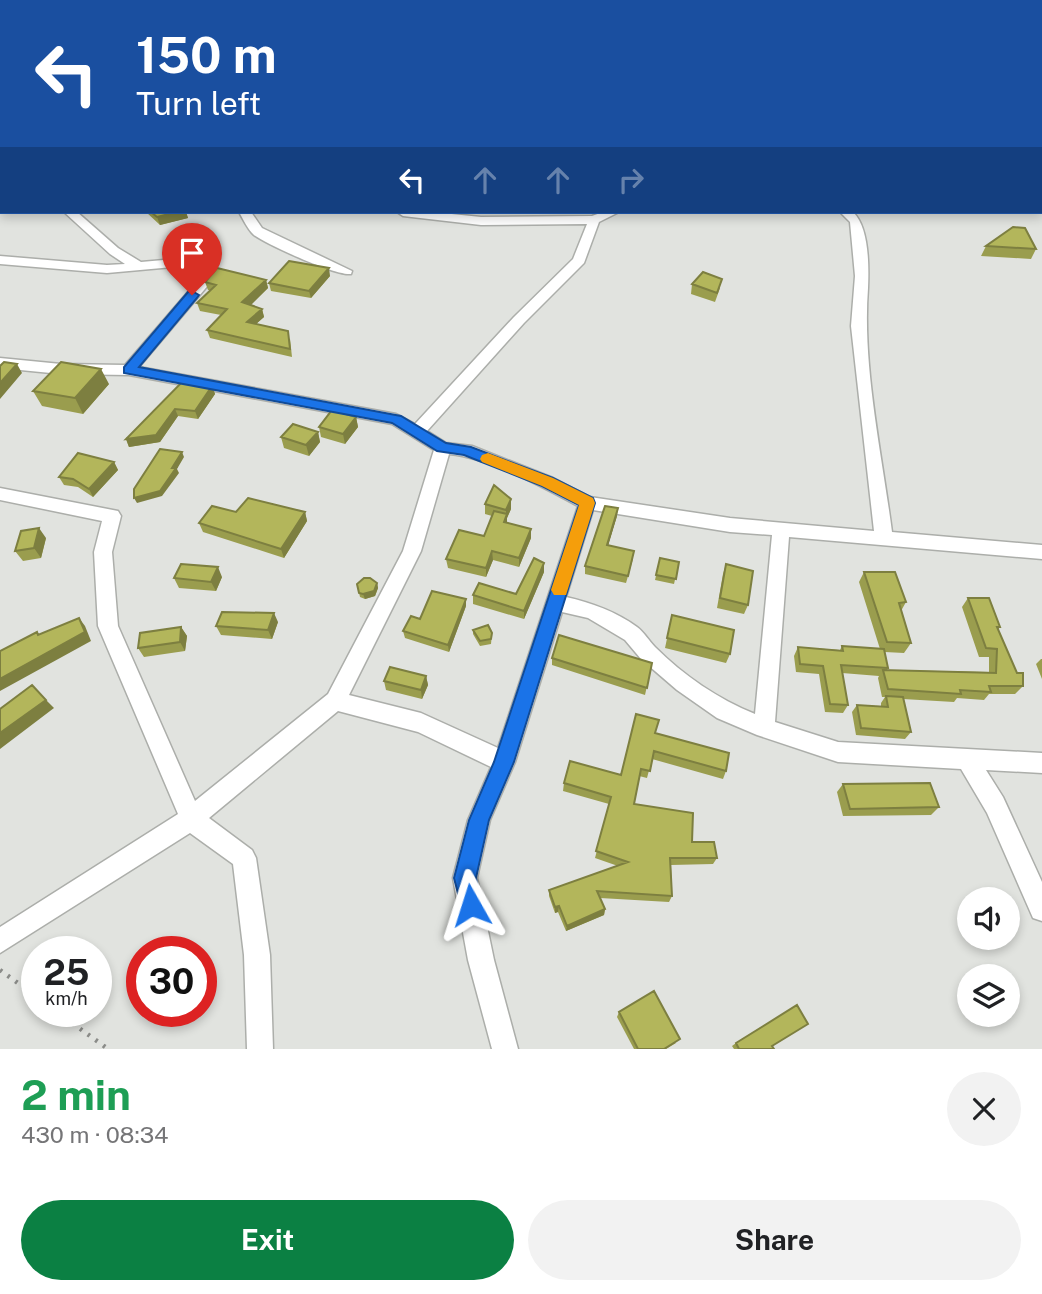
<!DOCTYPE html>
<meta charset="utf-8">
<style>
body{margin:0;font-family:"Public Sans",sans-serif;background:#f2f2f2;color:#202124;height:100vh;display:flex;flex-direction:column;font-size:26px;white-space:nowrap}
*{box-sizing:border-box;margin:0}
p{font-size:23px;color:#757577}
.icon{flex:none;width:38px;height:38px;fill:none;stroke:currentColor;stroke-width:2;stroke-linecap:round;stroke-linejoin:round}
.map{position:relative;height:1049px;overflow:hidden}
.side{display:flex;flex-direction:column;background:#fff;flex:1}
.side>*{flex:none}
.hud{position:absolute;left:0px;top:0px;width:1043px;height:214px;box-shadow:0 4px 10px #0003;background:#1a4fa0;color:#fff;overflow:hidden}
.controls{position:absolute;left:957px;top:887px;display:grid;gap:14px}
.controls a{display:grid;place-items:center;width:63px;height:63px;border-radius:50%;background:#fff;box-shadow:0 4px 10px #0003;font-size:35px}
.speed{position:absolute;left:21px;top:936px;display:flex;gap:14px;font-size:35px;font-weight:700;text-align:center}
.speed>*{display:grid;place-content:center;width:91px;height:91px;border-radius:50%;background:#fff;box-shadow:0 4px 10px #0003;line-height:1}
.speed small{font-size:18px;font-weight:400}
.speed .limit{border:10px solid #d22;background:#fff;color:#111}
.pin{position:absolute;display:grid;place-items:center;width:60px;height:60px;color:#fff;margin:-72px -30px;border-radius:50% 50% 50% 0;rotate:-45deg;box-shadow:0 0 7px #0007}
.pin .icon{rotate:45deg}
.me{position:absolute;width:77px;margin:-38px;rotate:354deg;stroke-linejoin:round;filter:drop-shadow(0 0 5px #0008)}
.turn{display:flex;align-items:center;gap:24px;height:147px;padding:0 21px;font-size:32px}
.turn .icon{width:91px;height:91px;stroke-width:2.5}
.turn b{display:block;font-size:49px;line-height:60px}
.lanes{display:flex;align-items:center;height:66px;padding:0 21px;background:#0003;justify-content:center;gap:35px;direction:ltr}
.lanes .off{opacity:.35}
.round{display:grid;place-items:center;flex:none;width:74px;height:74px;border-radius:37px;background:#f2f2f2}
.headline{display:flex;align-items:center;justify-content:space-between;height:119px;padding:0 21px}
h1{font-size:42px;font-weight:700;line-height:52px;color:#1e9e55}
.cta{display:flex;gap:14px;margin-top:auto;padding:14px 21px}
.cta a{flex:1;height:80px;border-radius:42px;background:#0b8043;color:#fff;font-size:28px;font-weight:700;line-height:80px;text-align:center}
.cta a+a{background:#f2f2f2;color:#202124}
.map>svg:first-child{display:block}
</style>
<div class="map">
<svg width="1042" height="1049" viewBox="0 0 1042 1049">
<rect width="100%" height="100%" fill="#e1e3df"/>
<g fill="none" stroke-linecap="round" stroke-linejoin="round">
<defs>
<path id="minor" d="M723,0H733L734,2H724Z
M0,131H2L0,138Z
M64,212H77L118,248L141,262L175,259L215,277L139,367L396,414L415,424L514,317L573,259L587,224L481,225L403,216L397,212H432L481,217L592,216L603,212H619L599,222L584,263L524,323L427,431L446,443L472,446L553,478L590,497L730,518L874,531L851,326L855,276L850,222L840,212H853C869,227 869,266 868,288C862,366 882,454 892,532L1042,545V559L789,537L775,722L838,742L1042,753V773L986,770L1003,797L1042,882V921L1033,918L987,813L961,769L838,762L757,735L717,718L677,690L641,659L625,640L588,618L562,612L515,762L490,820L477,878L494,960L518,1049H492L468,960L453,878L468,820L491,767L418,732L338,711L209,818L252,850L256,858L270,955L273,1049H247L244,955L233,864L190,833L0,953V927L178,814L98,626L94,552L102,521L0,500V488L118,511L121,516L112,552L118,626L195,801L328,694L403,551L434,450L392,424L129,375L61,374L0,368V358L61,364L125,365L200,278L173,267L107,273L0,264V256L107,265L125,264L110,254ZM449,454C490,458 541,486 578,506L498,748L421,713L349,695L421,551ZM593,510L730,532L772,535L755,714C718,699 683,675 655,647C649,641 644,632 637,627C615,611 592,603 566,597Z
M239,212H251L262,228L352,271L351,274C336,276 268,245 254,235C248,230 243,219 239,212Z"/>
</defs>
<use href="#minor" stroke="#acaeaa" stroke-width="3"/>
<path stroke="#8a8b88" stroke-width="4.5" stroke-dasharray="2.5 7" stroke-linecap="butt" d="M0,970L37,997
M57,1012L108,1049"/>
<use href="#minor" fill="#fff" fill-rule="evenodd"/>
</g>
<path fill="#9a9d4e" d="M146,212H186L188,218L160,225Z
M986,246L1036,249L1031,259L981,256Z
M330,276L311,298L271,291L269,283Z
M266,280L268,288L250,305L262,309L264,317L256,324L290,339L292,357L210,338L207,330L221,315L200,311L197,303L210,290H208L205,282Z
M692,284L720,288L715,302L691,294Z
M109,384L83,414L42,406L33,391Z
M212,386L215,394L198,419L178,416L160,442L129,447L126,439Z
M356,417L358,427L345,444L321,437L319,427Z
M318,432L320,442L309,456L284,448L281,437Z
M114,462L118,470L93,497L78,487L64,485L59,477Z
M511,499V509L507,518V523L531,529V538L519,567L493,560L486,577L448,568L446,559L484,536L492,516L485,514V504Z
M236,512H305L307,521L284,558L203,532L199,523Z
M617,516L608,545L633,559L626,583L585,574V566Z
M46,538L41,558L23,561L15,551Z
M660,558L679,562L674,584L655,580Z
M544,563V572L524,619L473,604V595L516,594Z
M726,564L748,605L744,614L717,608L723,574Z
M864,572L906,602L901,611L911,643L904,653L885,652L888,668L887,670L989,672V657H979L962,607L968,598L1000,627L998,630L1023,686L1015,694H989L984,700L957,698L954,702L903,699L911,732L905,739L856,735L852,712L857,705L881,707V703L885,697H882L878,678L879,676L842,673L848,705L843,713L825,712L819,674L796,672L794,656L798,647L840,650L842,646L880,649L859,582Z
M222,577L216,591L179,588L174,578Z
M377,583L378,588L375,596L365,599L360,597L357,584Z
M466,606L449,652L405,638L403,631Z
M672,615L730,654L726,663L665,648Z
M278,622L272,639L221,635L216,626Z
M181,627L187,636L185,651L144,657L138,648Z
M473,630L492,633L491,644L480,646L473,634Z
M552,658L652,663L645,695L552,665Z
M1041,659H1042V679L1036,664Z
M426,676L428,685L422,699L386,690L384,681Z
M655,733L726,771L723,779L652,759L647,778L639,776L634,804L717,858L713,864L671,865L672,896L669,902L600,898L605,909L604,915L566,931L558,912L555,913L549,896V890L618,866L595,858L609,804L563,791L564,783L621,775Z
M843,784L939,807L931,815L843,816L837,792Z
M619,1012L676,1043L666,1049H634L617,1017Z
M736,1043L773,1047L774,1049H734L732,1046Z"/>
<path fill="#7d7f40" d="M177,212H186L188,218L160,225L157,217Z
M329,268L330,276L311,298L309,291Z
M266,280L268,288L245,311L242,302Z
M262,309L264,317L249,330L247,322Z
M17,364L22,373L0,399V383Z
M101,369L109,384L83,414L75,398Z
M212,386L215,394L198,419L195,411Z
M175,409L178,416L160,442L129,447L126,439Z
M356,417L358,427L345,444L343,434Z
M318,432L320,442L309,456L306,445Z
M182,452L184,457L177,469L179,473L162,496L137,503L134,498L172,468Z
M114,462L118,470L93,497L89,489Z
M511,499V509L507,518V523L504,522L506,516V510Z
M618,508L617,516L606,553L607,545Z
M305,512L307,521L284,558L281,549Z
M39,528L46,538L41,558L34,548Z
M531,529V538L519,567V558Z
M492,551L493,560L486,577V568Z
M544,563V572L524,619V611Z
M218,567L222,577L216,591L211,582Z
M377,583L378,588L375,596L365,599L363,594Z
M466,599V606L449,652L448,645Z
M274,613L278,622L272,639L268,630Z
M79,618L85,626L91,641L0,691V679Z
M181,627L187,636L185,651L180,642Z
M426,676L428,685L422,699L421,690Z
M46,700L54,708L0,749V733Z
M559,906L558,912L555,913V907Z
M605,909L604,915L566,931L567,926Z"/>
<path fill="#b3b65b" stroke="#7d7f40" stroke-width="2" d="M151,212H177L157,217Z
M1013,227L1025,228L1036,249L986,246Z
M289,261L329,268L309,291L269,283Z
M217,268L266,280L242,302L262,309L247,322L288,331L290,349L207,330L227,309L197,303L216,285L205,282Z
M703,272L722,279L717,293L692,284Z
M4,362L17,364L0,383V366Z
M61,362L101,369L75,398L33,391Z
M183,381L212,386L195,411L175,409L156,435L126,439Z
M332,410L356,417L343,434L319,427Z
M293,424L318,432L306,445L281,437Z
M160,449L182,452L172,468H176L160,491L134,498V489Z
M78,453L114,462L89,489L73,479L59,477Z
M494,485L511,499L506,510L485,504Z
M248,498L305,512L281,549L199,523L212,506L236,512Z
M605,506L618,508L607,545L634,551L628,576L585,566Z
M494,511L507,514L504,522L531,529L519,558L492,551L486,568L446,559L459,530L484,536Z
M39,528L34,548L15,551L21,531Z
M534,558L544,563L524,611L473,595L479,583L516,594Z
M660,558L679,562L676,579L656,575Z
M181,564L218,567L211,582L174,578Z
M726,564L753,571L748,605L720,598Z
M864,572H895L906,602L899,603L911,643L887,642Z
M364,578H370L377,583L374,591L363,594L359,593L357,584Z
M432,591L466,599L448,645L403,631L411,616L420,619Z
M968,598H989L1000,627H997L1017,673H1023V686H989L991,692L960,690L961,694L888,689L883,670L996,673L997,649L986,648Z
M222,612L274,613L268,630L216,626Z
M672,615L734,630L730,654L667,638Z
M79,618L85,632L0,679V651L37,632L38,635Z
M488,625L492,633L491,639L480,641L473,630Z
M181,627L180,642L138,648L140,633Z
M559,635L652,663L647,688L552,658Z
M842,646L884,649L888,668L841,665L848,705L830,704L823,666L800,664L798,647L843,651Z
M390,667L426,676L421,690L384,681Z
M32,685L46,700L0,733V709Z
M886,696L903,697L911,732L861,728L857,705L888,707Z
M636,714L659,720L655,733L729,753L726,771L654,751L650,771L641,769L634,804L693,813L692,842H714L717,858H670L672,896L597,891L605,909L567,926L559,906L555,907L549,890L628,862L596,851L611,797L564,783L570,761L621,775Z
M930,783L939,807L850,809L843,784Z
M654,991L680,1039L664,1049H638L619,1012Z
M797,1005L808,1024L772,1046L774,1049H739L736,1043Z"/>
<path fill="#1a73e8" stroke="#114b97" stroke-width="2" d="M192,291L199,295L197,298L139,367L401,416L446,443L471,447L553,478L593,498L595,503L514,762L489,820L476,878L482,905L478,913L471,916L463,913L454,878L469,820L494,762L579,505L542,486L464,455L437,451L392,423L124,373V367L188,292Z"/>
<path fill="#f59e0b" d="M488,453L553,478L593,498L595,503L566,595H554L551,590L579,505L542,486L482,462L480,459L482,455Z"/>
</svg>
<div class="controls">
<a><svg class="icon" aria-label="sound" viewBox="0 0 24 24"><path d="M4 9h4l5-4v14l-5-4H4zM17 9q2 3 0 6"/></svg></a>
<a><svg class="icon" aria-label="layers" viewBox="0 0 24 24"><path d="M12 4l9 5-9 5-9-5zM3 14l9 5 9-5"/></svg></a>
</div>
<div class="speed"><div>25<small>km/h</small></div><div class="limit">30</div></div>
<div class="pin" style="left:192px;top:295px;background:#d93025"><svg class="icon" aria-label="arrive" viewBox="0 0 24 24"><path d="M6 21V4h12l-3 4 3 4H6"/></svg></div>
<svg class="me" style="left:471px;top:905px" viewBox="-20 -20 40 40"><path d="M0-17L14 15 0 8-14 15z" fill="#1a73e8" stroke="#fff" stroke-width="4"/></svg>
<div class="hud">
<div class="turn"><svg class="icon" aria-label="left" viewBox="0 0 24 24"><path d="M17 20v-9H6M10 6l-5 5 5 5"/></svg><div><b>150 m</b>Turn left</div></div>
<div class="lanes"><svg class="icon" aria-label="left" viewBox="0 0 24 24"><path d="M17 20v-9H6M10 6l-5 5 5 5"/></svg><svg class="icon off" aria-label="ahead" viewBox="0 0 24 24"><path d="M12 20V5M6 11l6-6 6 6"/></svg><svg class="icon off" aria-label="ahead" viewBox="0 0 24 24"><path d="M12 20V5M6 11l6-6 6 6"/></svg><svg class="icon off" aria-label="right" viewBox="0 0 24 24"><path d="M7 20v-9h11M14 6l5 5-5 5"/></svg></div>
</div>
</div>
<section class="side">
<div class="headline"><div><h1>2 min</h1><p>430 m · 08:34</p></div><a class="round"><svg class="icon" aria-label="close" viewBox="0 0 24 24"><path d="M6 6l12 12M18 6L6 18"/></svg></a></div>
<div class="cta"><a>Exit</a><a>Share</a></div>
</section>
